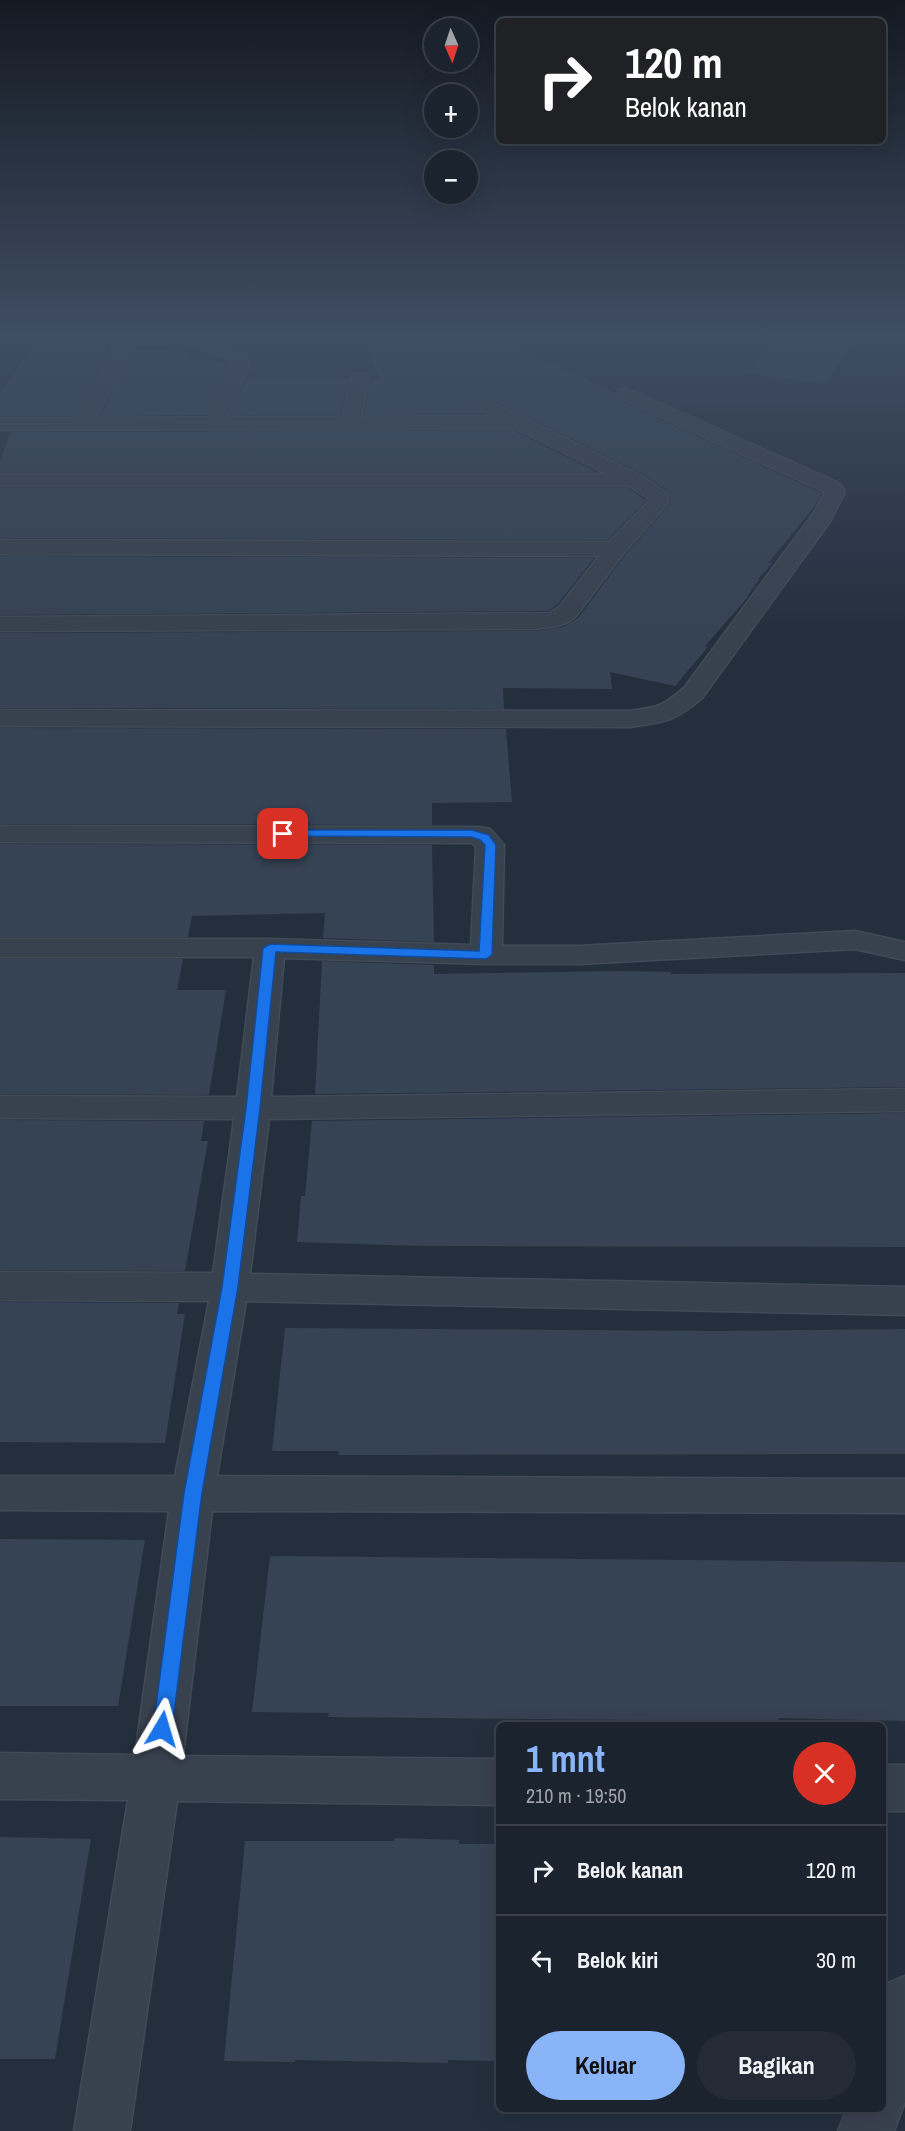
<!DOCTYPE html>
<html lang="id">
<meta charset="utf-8">
<style>
body{margin:0;font-family:"Archivo Narrow",sans-serif;background:#242b36;color:#f1f3f6;height:100vh;display:flex;flex-direction:column;font-size:22px;white-space:nowrap}
*{box-sizing:border-box;margin:0}
p{font-size:20px;color:#a0a4aa}
.icon{flex:none;width:33px;height:33px;fill:none;stroke:currentColor;stroke-width:2;stroke-linecap:round;stroke-linejoin:round}
.map{position:relative;flex:1;overflow:hidden}
.side{position:absolute;left:496px;top:1722px;width:390px;height:390px;display:flex;flex-direction:column;background:#1b232e;border-radius:9px;box-shadow:0 6px 24px #0002,0 0 0 2px #39404a}
.side>*{flex:none}
.banner{position:absolute;left:496px;top:18px;width:390px;height:126px;border-radius:9px;box-shadow:0 6px 24px #0002,0 0 0 2px #39404a;background:#202124;color:#fff;overflow:hidden}
.needle{width:39px;rotate:177deg}
.buttons{position:absolute;left:424px;top:18px;display:grid;gap:12px}
.buttons a{display:grid;place-items:center;width:54px;height:54px;border-radius:50%;background:#1b232e;box-shadow:0 6px 24px #0002,0 0 0 2px #39404a;font-size:30px}
.pin{position:absolute;display:grid;place-items:center;width:51px;height:51px;color:#fff;margin:-26px;border-radius:12px;box-shadow:0 3px 9px #0006}
.me{position:absolute;width:66px;margin:-33px;rotate:7deg;stroke-linejoin:round;filter:drop-shadow(0 0 4px #0008)}
.turn{display:flex;align-items:center;gap:21px;height:126px;padding:0 30px;font-size:27px}
.turn .icon{width:78px;height:78px;stroke-width:2.5}
.turn b{display:block;font-size:42px;line-height:51px}
.round{display:grid;place-items:center;flex:none;width:63px;height:63px;border-radius:32px;background:#242b36}
.headline{display:flex;align-items:center;justify-content:space-between;height:102px;padding:0 30px}
h1{font-size:36px;font-weight:700;line-height:45px;color:#8ab4f8}
.button{display:flex;gap:12px;margin-top:auto;padding:12px 30px}
.button a{flex:1;height:69px;border-radius:36px;background:#8ab4f8;color:#111;font-size:24px;font-weight:700;line-height:69px;text-align:center}
.button a+a{background:#242b36;color:#f1f3f6}
ul{padding:0;list-style:none}
li{display:flex;align-items:center;gap:18px;height:90px;padding:0 30px;border-top:2px solid #39404a}
li div{flex:1}
li b{display:block;font-size:22px}
li em{font-style:normal}
.map>svg:first-child{display:block}
</style>
<div class="map">
<svg width="905" height="2131" viewBox="0 0 905 2131">
<rect width="100%" height="100%" fill="#242f3e"/>
<path fill="#364354" d="M361,335H491L615,393L618,400L822,493L815,506L768,563H772L758,579H760L747,596H749L705,646L708,647L675,686L610,672L612,689L503,688L504,709L0,708V633L535,631L563,627L578,618L625,555L670,504L666,490L643,474L493,400L476,401L474,407L484,414L364,415L371,379H380Z
M777,335H860L824,384L746,373Z
M37,339L109,340L104,349H109L77,416H0V393Z
M131,350L192,351L188,360L229,362L207,415L101,416Z
M247,377L349,378L340,415H230Z
M513,430L597,472H0V461L11,432Z
M0,488H629L646,501L608,540L0,538Z
M0,556L594,558L558,604L549,611L0,615Z
M0,728L506,729L512,802L432,803V825L0,824Z
M0,844L432,845L434,942L323,938L325,913L192,916L188,937H0Z
M0,959H183L177,990H226L209,1095L0,1094Z
M322,961L434,965V974L623,971L670,972L671,974L905,973V1087L315,1094Z
M905,1113V1247L420,1246L297,1242L301,1196H305L312,1121Z
M0,1120L204,1121L201,1141H208L185,1271L0,1270Z
M0,1302L179,1303L177,1314H185L165,1443L0,1442Z
M285,1328L718,1331L905,1329V1454L392,1455H338L339,1451H272Z
M0,1539L145,1540L118,1706H0Z
M270,1556L905,1562V1721L778,1718L779,1720H646L328,1717L329,1713L252,1712Z
M0,1837L91,1839L55,2059H0Z
M394,1838L459,1840V1844H500V2061L448,2060V2063L295,2060V2062L224,2061L245,1841H394Z"/>
<g fill="none" stroke-linecap="round" stroke-linejoin="round">
<defs>
<path id="minor" d="M119,335L195,336L246,354L250,363L227,417H342L351,378L354,374H366L369,378L361,417L491,416L476,406L478,402H492L642,476L665,492L668,503L623,554L576,616C566,627 549,627 535,629L0,631V617L550,613L560,606L599,556L0,554V540L609,542L648,502V498L630,486H0V474H607L514,428L0,430V418H78ZM132,343L193,346L232,361L208,417L97,418Z
M626,388L839,483L845,492L831,520L702,698C675,722 663,722 629,727L0,726V710L629,711C658,707 662,707 684,688L813,514L825,492L619,398L617,394L619,390Z
M0,826L480,827L490,829L504,845L502,946H579L855,931L905,942V960L855,949L579,964H486L284,958L271,1097L905,1089V1111L269,1119L250,1274L905,1287V1315L246,1301L217,1476L905,1479V1513L212,1511L183,1756L500,1759V1805L177,1801L130,2131H74L128,1800L0,1799V1753L135,1755L169,1511L0,1510V1476H175L209,1301L0,1300V1272L213,1273L234,1119L0,1118V1096L237,1097L254,957H0V939H270L471,945L476,847L472,843L0,842Z
M884,1765H905V1811H884Z
M905,1976V2102L894,2131H838L847,2109H884V1991L886,1984Z"/>
</defs>
<use href="#minor" stroke="#414a57" stroke-width="3"/>
<use href="#minor" fill="#38414e" fill-rule="evenodd"/>
</g>
<linearGradient id="sky" x2="0" y2="1"><stop stop-color="#141a22"/><stop offset="0.53" stop-color="#3f4d63"/><stop offset="1" stop-color="#3f4d63" stop-opacity="0"/></linearGradient>
<rect width="905" height="633" fill="url(#sky)"/>
<path fill="#1a73e8" stroke="#114b97" stroke-width="1.5" d="M283,830H472L489,835L496,845L492,955L486,959L276,952L260,1108L238,1287L202,1493L172,1729L169,1735L162,1738L155,1735L153,1729L184,1493L222,1287L246,1108L263,948L270,944L479,951L485,845L480,840L471,837L279,836V831Z"/>
</svg>
<div class="buttons">
<a><svg class="needle" viewBox="-14 -14 28 28"><path d="M0-13l5 13h-10z" fill="#e53935"/><path d="M0 13l5-13h-10z" fill="#a0a4aa"/></svg></a>
<a>+</a>
<a>−</a>
</div>
<div class="pin" style="left:283px;top:834px;background:#d93025"><svg class="icon" aria-label="arrive" viewBox="0 0 24 24"><path d="M6 21V4h12l-3 4 3 4H6"/></svg></div>
<svg class="me" style="left:162px;top:1729px" viewBox="-20 -20 40 40"><path d="M0-17L14 15 0 8-14 15z" fill="#1a73e8" stroke="#fff" stroke-width="4"/></svg>
<div class="banner">
<div class="turn"><svg class="icon" aria-label="right" viewBox="0 0 24 24"><path d="M7 20v-9h11M14 6l5 5-5 5"/></svg><div><b>120 m</b>Belok kanan</div></div>
</div>
<section class="side">
<div class="headline"><div><h1>1 mnt</h1><p>210 m · 19:50</p></div><a class="round" style="background:#d93025;color:#fff"><svg class="icon" aria-label="close" viewBox="0 0 24 24"><path d="M6 6l12 12M18 6L6 18"/></svg></a></div>
<ul>
<li><svg class="icon" aria-label="right" viewBox="0 0 24 24"><path d="M7 20v-9h11M14 6l5 5-5 5"/></svg><div><b>Belok kanan</b></div><em>120 m</em></li>
<li><svg class="icon" aria-label="left" viewBox="0 0 24 24"><path d="M17 20v-9H6M10 6l-5 5 5 5"/></svg><div><b>Belok kiri</b></div><em>30 m</em></li>
</ul>
<div class="button"><a>Keluar</a><a>Bagikan</a></div>
</section>
</div>
